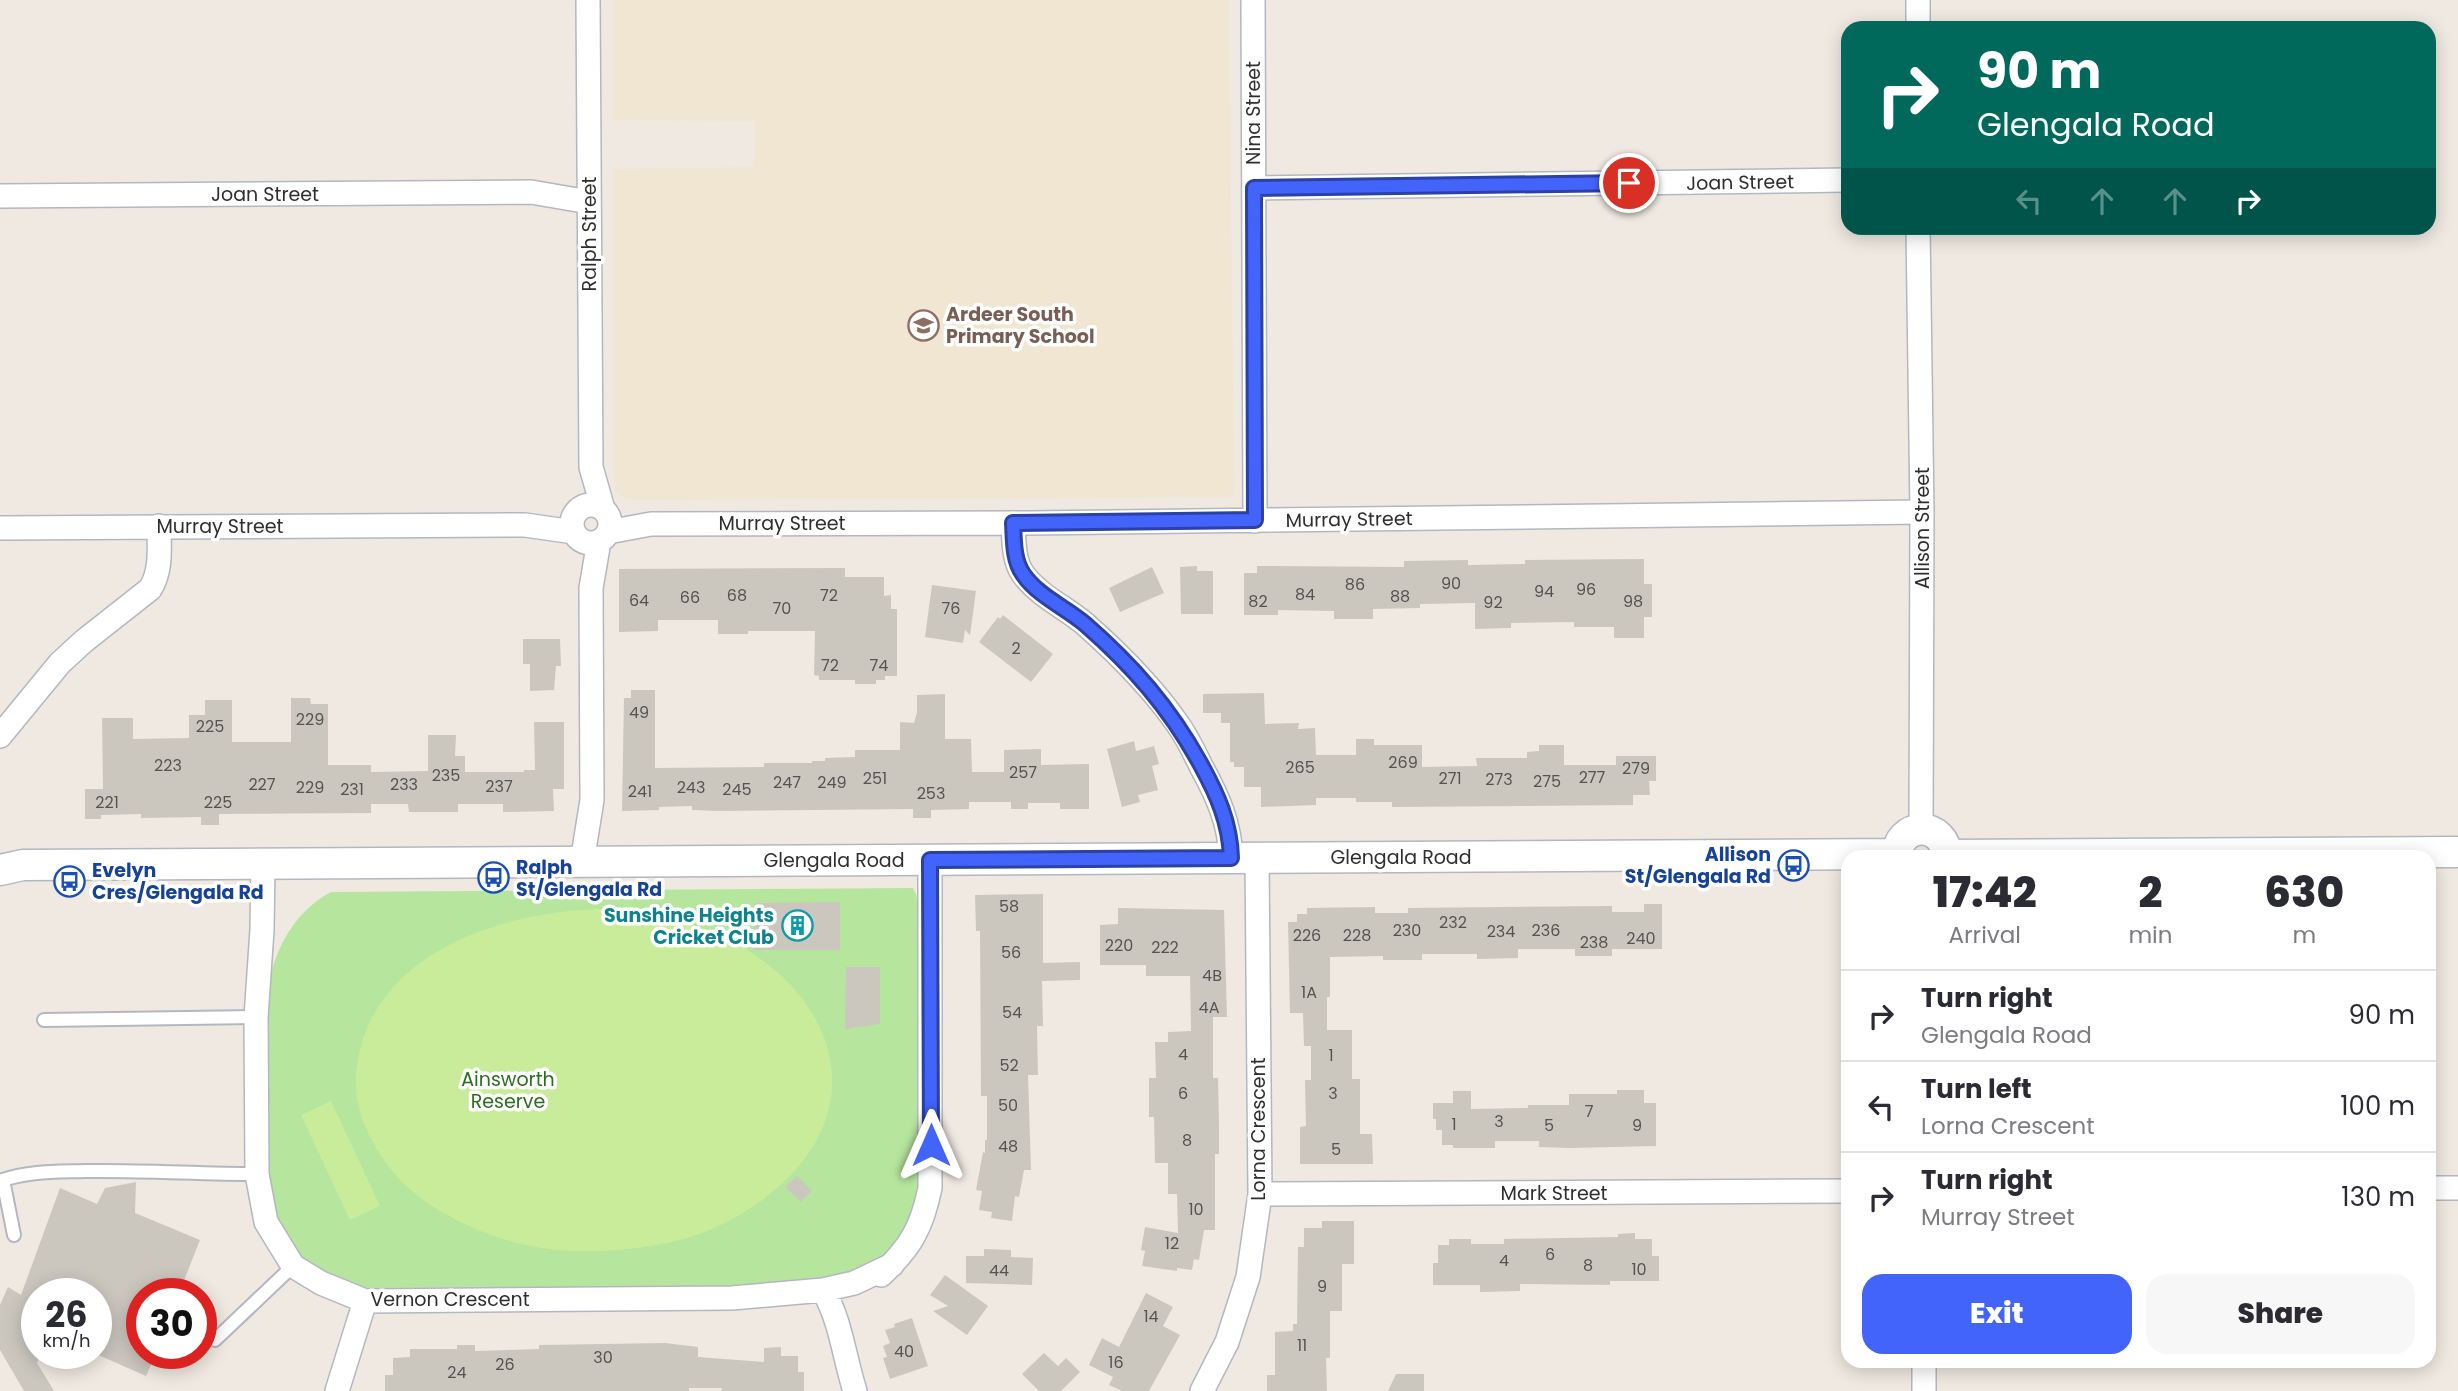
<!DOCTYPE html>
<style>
body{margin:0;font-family:Poppins,sans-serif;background:#f7f7f7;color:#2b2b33;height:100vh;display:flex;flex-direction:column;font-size:26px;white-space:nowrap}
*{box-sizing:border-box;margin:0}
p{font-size:23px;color:#7c7c81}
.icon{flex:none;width:38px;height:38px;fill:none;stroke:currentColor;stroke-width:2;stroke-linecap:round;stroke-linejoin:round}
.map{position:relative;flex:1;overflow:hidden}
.panel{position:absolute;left:1841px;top:850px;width:595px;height:518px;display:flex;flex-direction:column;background:#fff;border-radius:21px;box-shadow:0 4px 18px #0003}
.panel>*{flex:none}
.banner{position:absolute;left:1841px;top:21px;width:595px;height:214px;border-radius:21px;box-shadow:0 4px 18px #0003;background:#00695c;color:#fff;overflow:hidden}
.speed{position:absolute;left:21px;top:1278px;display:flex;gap:14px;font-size:35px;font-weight:700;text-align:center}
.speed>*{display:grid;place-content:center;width:91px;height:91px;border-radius:50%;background:#fff;box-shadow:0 4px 18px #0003;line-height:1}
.speed small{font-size:18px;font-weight:400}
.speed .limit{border:10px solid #d22;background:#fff;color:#111}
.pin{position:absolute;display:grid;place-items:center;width:60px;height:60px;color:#fff;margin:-30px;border:4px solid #fff;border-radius:50%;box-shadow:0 2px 7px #0007}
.me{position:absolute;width:77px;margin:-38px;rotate:0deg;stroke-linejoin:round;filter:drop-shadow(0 0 5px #0008)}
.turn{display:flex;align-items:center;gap:24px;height:147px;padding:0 21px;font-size:32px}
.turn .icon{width:91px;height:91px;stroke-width:2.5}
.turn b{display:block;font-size:49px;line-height:60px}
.lanes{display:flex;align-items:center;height:66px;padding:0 21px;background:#0003;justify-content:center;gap:35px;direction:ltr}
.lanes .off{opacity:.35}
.eta{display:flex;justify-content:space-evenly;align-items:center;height:119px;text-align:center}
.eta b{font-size:42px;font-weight:800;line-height:49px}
.button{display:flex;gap:14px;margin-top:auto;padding:14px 21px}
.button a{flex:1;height:80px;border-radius:21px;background:#4264fb;color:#fff;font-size:28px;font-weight:800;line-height:80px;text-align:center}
.button a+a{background:#f7f7f7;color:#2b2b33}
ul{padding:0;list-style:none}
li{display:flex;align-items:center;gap:21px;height:91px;padding:0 21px;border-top:2px solid #e1e1e2}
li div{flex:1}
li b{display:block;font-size:26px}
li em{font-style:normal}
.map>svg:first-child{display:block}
</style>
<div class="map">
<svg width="2458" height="1391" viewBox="0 0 2458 1391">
<rect width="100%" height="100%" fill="#efe9e1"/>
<path fill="#f0e6d1" d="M613,0H1229L1234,492L1232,497L633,500L623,497L616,491L614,481L613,169L754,167L755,121L613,120Z"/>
<path fill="#b6e59e" d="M913,888L916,894L919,913V1190C912,1222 894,1260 860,1273C845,1279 827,1282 811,1286L368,1288C333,1282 297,1262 280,1229C273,1214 271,1197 267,1181L268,987C275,948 295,911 331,892Z"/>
<path fill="#c9ec9a" d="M605,909C637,911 669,915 700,927C774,953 851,1025 828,1112C810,1177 739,1225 676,1241C642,1249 607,1252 573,1251C529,1249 487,1237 449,1216C411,1196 383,1167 366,1128C354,1101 353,1074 361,1046C389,945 513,910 605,909Z
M331,1101L380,1206L350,1220L301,1115Z"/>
<path fill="#cbc7bf" d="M1644,559V584H1652V617H1644V638H1614V627H1574V622L1511,623V628L1475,629V603L1420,604V608L1373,609V619H1334V611L1278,610V615H1244V573H1257V566L1404,567V561L1468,560V565L1525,564V560Z
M1197,566V571H1213V614H1181L1180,567Z
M1152,567L1164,593L1120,612L1109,588Z
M845,568V577H884V596L891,595V609H897V676H885V680H876V684H855V680H819V676L814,675L815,631H748V634H718V620H658V631L619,632V569Z
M932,585L976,591L970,635L965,630L963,643L925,637Z
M1003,615L1053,654L1031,682L979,642L998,617L1000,619Z
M523,639H560L561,666H556L554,690L530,691V664H523Z
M631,690H655V768L764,767V763H812V761H825V758L855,757V750H900V722L914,723L917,712V695L945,694V739H971L972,772H1004V750L1041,749V765L1089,764V809H1060V803H1028V809H1011V802H969V809L931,810V818H913V809L717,811L692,810V806L659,807V810L622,811L624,698H631Z
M1264,693L1265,724L1299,723L1298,729L1315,728L1316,755H1356V739H1374V745H1422V767L1477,766L1476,758H1527V752L1539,751V745H1564V765H1616V756H1656V781H1649L1650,795H1633V805L1392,807V802H1356V798H1316V805L1261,807V787H1244V767H1234V762H1230V723H1221V713H1203V694Z
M291,698H310L311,704H328V765H371V772L428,771V735H456L455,756H465V772H524V770H535L534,722H564V789H553L554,811L503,812V804H458V812H409L408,804H371V813L219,814V825H201V817L141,818V814L101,815V819H85V789H103L102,718H133V739L189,738V715H205V700H232V742H291Z
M1134,741L1136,751L1154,746L1159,764L1152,766L1158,790L1138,795L1140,802L1122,807L1107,749Z
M1043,894V963L1080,962V980L1042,981L1043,1026H1037L1038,1075H1028L1031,1170H1024L1019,1197L1015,1196L1012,1221L991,1218L992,1212L979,1210L982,1191L976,1190L983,1152L985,1153V1140H987V1096H981L980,931H976L975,895Z
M840,902V950H754V903Z
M1644,904H1662V949H1612V956H1575V949H1518V958L1477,959V954H1422V960H1383V956L1330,957V997H1327V1030H1352V1079H1360V1134H1372L1373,1164H1300V1127L1306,1126L1305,1080H1311V1046H1304L1303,1013H1290L1288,922H1297V914H1307V908L1375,907V913H1408V908L1612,906V912H1644Z
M1118,908L1224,910L1227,1017H1213V1078H1218L1219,1125V1154H1215V1230H1204L1199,1260L1194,1259L1192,1270L1177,1268V1271L1142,1266L1145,1251L1141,1250L1145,1227L1178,1233L1177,1194H1168V1163H1155L1154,1117H1149V1078H1156L1155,1042H1168V1032L1191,1031L1190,976H1146V965H1100V925L1118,924Z
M846,967H880V1024L845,1029Z
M1617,1090H1644V1103H1656V1146L1570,1148L1539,1147V1141H1495V1148H1453V1145H1442V1130H1436V1119H1433V1103H1453V1091H1471V1109L1528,1108V1105H1569V1094H1617Z
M797,1176L812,1191L801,1202L785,1187Z
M136,1182L135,1213L200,1240L179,1293H142V1353H156L146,1376L96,1354V1293H37V1353H41L37,1363L54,1391H24L0,1350V1305L8,1287L21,1295L60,1188L97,1204L105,1188Z
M1322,1221H1354V1264H1342V1311H1330V1358H1326L1327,1391H1267V1375H1275V1332L1293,1331V1324H1297L1298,1247H1304V1228H1322Z
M1635,1233V1239H1652V1256H1659V1281H1610V1285L1520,1284V1291L1480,1292V1285H1433V1263H1438V1245H1449V1239H1471V1244H1504V1239L1618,1237V1234Z
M984,1249L1011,1250V1257L1033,1258L1032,1285L966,1283V1256H984Z
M945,1275L988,1306L967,1335L933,1311L948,1306L930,1295Z
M1146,1293L1173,1307L1163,1326L1180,1335L1149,1391H1122L1109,1385L1113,1377L1089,1365L1102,1338L1119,1347Z
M912,1318L928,1366L890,1379L883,1358L887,1357L883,1346L890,1343L885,1330L895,1327L894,1324Z
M665,1343L698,1347V1357L764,1362V1348L781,1347V1356H798V1372H804V1391H721L722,1388H689V1391H385V1375H393V1358L410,1357V1349H457V1345H475V1351L539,1349V1345Z
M1044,1353L1058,1366L1066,1358L1080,1372L1061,1391H1039L1022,1374Z
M1396,1374H1424V1391H1388Z"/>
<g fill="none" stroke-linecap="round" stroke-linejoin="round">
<defs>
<path id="service" d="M44,1020L256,1017
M3,1180L14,1235
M0,1181C27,1171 56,1172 85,1171C142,1170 200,1174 257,1174
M215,1340L293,1266"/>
<path id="minor" d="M588,0L591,467L603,509
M1253,0L1255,521
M1918,28V0
M1254,188L1848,180
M0,196L531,192L589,202
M1918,228L1922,512L1921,829
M572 524a19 19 0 1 1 38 0a19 19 0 1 1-38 0Z
M1013,523C1014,539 1013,560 1023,574C1039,596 1065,607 1085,624C1120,655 1153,688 1179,726C1188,739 1195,754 1202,768C1218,797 1230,824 1231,858
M0,528L525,525L574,532
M608,532L651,524L1030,523L1922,512
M0,736L60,663L84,641L150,589C162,571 159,547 159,526
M582,862L592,800L591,588L599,541
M263,863L262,930L256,1017L257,1174L266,1222L293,1266L321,1283L365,1301L732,1298L823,1290L854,1283L892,1265
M2429,1188H2458
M1260,1194L1848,1191
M881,1275C911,1247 922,1227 930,1188V860
M823,1290C841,1321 844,1357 855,1391
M1924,1362V1391
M337,1391L365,1301
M1202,1391L1227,1342L1248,1277L1260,1194L1257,858"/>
<path id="tertiary" d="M1947,855L2458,852
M1897,858C1896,821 1946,819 1947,858
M0,870L23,865L1896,854"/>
</defs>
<use href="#service" stroke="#b4b7c1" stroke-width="16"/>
<use href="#minor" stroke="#b4b7c1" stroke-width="26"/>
<use href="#tertiary" stroke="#b4b7c1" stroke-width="33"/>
<use href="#service" stroke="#fff" stroke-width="12"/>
<use href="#minor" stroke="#fff" stroke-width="23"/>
<use href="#tertiary" stroke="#fff" stroke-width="30"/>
</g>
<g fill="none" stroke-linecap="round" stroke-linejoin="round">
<defs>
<path id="route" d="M931,1145L930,860L1231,858C1230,822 1217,794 1200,763C1169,707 1133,666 1085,624C1065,607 1038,596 1023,574C1013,560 1014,539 1013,523L1255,520L1254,188L1629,183"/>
</defs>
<use href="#route" stroke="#2b41a3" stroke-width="18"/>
<use href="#route" stroke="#4264fb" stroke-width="12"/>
</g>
<defs>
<symbol id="school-ring" viewBox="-11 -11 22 22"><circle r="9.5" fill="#fff" stroke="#8d6e63" stroke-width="1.5"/><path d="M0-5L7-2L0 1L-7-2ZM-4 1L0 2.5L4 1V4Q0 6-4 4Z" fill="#8d6e63"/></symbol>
<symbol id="bus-ring" viewBox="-11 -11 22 22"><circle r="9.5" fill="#fff" stroke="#1a4fb4" stroke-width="1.5"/><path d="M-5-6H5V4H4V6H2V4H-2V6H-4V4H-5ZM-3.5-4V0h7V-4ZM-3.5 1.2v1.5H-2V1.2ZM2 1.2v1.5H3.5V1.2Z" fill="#1a4fb4"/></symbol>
<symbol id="building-ring" viewBox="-11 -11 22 22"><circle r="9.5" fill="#fff" stroke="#0f9aa8" stroke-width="1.5"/><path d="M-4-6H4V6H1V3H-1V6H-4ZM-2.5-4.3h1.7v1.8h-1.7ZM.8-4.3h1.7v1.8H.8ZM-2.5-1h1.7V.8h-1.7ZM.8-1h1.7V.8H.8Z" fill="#0f9aa8"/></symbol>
</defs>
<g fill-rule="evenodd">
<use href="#school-ring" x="906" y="308" width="35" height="35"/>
<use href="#bus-ring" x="1776" y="848" width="35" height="35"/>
<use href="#bus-ring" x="476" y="860" width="35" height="35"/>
<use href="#bus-ring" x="52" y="864" width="35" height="35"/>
<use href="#building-ring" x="780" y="908" width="35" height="35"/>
</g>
<g text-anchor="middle" stroke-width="7" stroke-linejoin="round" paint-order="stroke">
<g font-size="16" fill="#555452">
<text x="1451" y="589">90</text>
<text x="1355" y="590">86</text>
<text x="1586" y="595">96</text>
<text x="1544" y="597">94</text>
<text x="1305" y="600">84</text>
<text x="737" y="601">68</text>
<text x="829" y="601">72</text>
<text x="1400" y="602">88</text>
<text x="690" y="603">66</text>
<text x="639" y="606">64</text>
<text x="1258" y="607">82</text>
<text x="1633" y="607">98</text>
<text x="1493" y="608">92</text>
<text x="782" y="614">70</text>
<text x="951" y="614">76</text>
<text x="1016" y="654">2</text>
<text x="830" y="671">72</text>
<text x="879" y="671">74</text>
<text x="639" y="718">49</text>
<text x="310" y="725">229</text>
<text x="210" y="732">225</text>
<text x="1403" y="768">269</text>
<text x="168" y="771">223</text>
<text x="1300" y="773">265</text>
<text x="1636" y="774">279</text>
<text x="1023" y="778">257</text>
<text x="446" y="781">235</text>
<text x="1592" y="783">277</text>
<text x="875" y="784">251</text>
<text x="1450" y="784">271</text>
<text x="1499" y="785">273</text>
<text x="1547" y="787">275</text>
<text x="787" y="788">247</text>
<text x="832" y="788">249</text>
<text x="262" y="790">227</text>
<text x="404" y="790">233</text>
<text x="499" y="792">237</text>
<text x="310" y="793">229</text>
<text x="691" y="793">243</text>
<text x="352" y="795">231</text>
<text x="737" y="795">245</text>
<text x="640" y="797">241</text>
<text x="931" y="799">253</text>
<text x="107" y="808">221</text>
<text x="218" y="808">225</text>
<text x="1009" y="912">58</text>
<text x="1453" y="928">232</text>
<text x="1407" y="936">230</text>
<text x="1546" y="936">236</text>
<text x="1501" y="937">234</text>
<text x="1307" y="941">226</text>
<text x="1357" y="941">228</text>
<text x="1641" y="944">240</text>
<text x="1594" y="948">238</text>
<text x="1119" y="951">220</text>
<text x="1165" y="953">222</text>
<text x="1011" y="958">56</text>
<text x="1212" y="981">4B</text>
<text x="1309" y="998">1A</text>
<text x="1209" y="1013">4A</text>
<text x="1012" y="1018">54</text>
<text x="1183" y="1060">4</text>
<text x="1331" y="1061">1</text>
<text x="1009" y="1071">52</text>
<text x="1183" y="1099">6</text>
<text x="1333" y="1099">3</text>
<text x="1008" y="1111">50</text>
<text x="1589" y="1117">7</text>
<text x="1499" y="1127">3</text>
<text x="1454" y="1130">1</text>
<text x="1549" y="1131">5</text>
<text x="1637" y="1131">9</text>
<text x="1187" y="1146">8</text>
<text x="1008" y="1152">48</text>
<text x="1336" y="1155">5</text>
<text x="1196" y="1215">10</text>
<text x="1172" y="1249">12</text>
<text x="1550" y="1260">6</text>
<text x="1504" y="1266">4</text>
<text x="1588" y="1271">8</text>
<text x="1639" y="1275">10</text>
<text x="999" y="1276">44</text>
<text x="1322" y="1292">9</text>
<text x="1151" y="1322">14</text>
<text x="1302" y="1351">11</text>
<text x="904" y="1357">40</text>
<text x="603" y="1363">30</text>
<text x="1116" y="1368">16</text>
<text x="505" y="1370">26</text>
<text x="457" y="1378">24</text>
</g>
<g font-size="19" fill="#2e2e2e" stroke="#fff">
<text transform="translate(1253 113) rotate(-90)" y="7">Nina Street</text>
<text transform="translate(1740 182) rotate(-1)" y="7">Joan Street</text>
<text x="265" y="201">Joan Street</text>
<text transform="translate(589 234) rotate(-90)" y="7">Ralph Street</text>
<text transform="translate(1349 519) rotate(-1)" y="7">Murray Street</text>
<text x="782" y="530">Murray Street</text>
<text x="220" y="533">Murray Street</text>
<text transform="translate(1922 528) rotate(-90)" y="7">Allison Street</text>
<text x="1401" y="864">Glengala Road</text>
<text x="834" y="867">Glengala Road</text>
<text transform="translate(1258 1129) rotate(-90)" y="7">Lorna Crescent</text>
<text x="1554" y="1200">Mark Street</text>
<text x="450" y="1306">Vernon Crescent</text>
</g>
<g font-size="19" font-weight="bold" fill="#785e54" stroke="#fff" text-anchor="start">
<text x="946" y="321">Ardeer South<tspan x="946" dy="22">Primary School</tspan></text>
</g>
<g font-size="19" font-weight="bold" fill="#164399" stroke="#fff" text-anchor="start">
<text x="1771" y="861" text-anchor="end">Allison<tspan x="1771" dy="22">St/Glengala Rd</tspan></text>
<text x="516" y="874">Ralph<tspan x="516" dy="22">St/Glengala Rd</tspan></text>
<text x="92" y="877">Evelyn<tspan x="92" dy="22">Cres/Glengala Rd</tspan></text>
</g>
<g font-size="19" font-weight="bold" fill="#0d838f" stroke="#fff" text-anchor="end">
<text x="774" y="922">Sunshine Heights<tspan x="774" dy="22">Cricket Club</tspan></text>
</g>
<g font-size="19" fill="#2c6e1b" stroke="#fff">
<text x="508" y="1086">Ainsworth<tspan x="508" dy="22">Reserve</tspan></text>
</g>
</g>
</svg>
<div class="speed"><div>26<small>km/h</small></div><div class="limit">30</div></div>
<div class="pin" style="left:1629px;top:183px;background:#d93025"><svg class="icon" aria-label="arrive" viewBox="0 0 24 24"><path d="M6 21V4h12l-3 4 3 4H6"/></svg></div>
<svg class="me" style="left:931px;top:1145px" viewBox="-20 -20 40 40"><path d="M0-17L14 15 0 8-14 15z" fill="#4264fb" stroke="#fff" stroke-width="4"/></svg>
<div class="banner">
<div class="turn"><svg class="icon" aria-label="right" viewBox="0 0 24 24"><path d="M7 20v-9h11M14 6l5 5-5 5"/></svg><div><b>90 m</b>Glengala Road</div></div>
<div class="lanes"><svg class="icon off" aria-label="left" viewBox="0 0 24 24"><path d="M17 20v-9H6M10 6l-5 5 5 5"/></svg><svg class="icon off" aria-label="ahead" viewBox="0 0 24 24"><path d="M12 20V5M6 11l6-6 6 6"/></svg><svg class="icon off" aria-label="ahead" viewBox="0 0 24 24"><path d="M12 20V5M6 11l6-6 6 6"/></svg><svg class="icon" aria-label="right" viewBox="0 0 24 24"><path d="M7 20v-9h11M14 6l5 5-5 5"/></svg></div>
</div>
<section class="panel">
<div class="eta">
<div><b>17:42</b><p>Arrival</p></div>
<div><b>2</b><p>min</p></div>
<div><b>630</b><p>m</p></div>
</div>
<ul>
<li><svg class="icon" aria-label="right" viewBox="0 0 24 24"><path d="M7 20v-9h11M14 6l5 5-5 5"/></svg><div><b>Turn right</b><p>Glengala Road</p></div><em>90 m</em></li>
<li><svg class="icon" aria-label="left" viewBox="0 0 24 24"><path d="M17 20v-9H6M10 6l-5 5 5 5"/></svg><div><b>Turn left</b><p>Lorna Crescent</p></div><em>100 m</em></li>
<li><svg class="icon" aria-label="right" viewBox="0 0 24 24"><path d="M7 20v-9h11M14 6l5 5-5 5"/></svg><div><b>Turn right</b><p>Murray Street</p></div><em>130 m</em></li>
</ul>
<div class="button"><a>Exit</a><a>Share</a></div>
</section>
</div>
